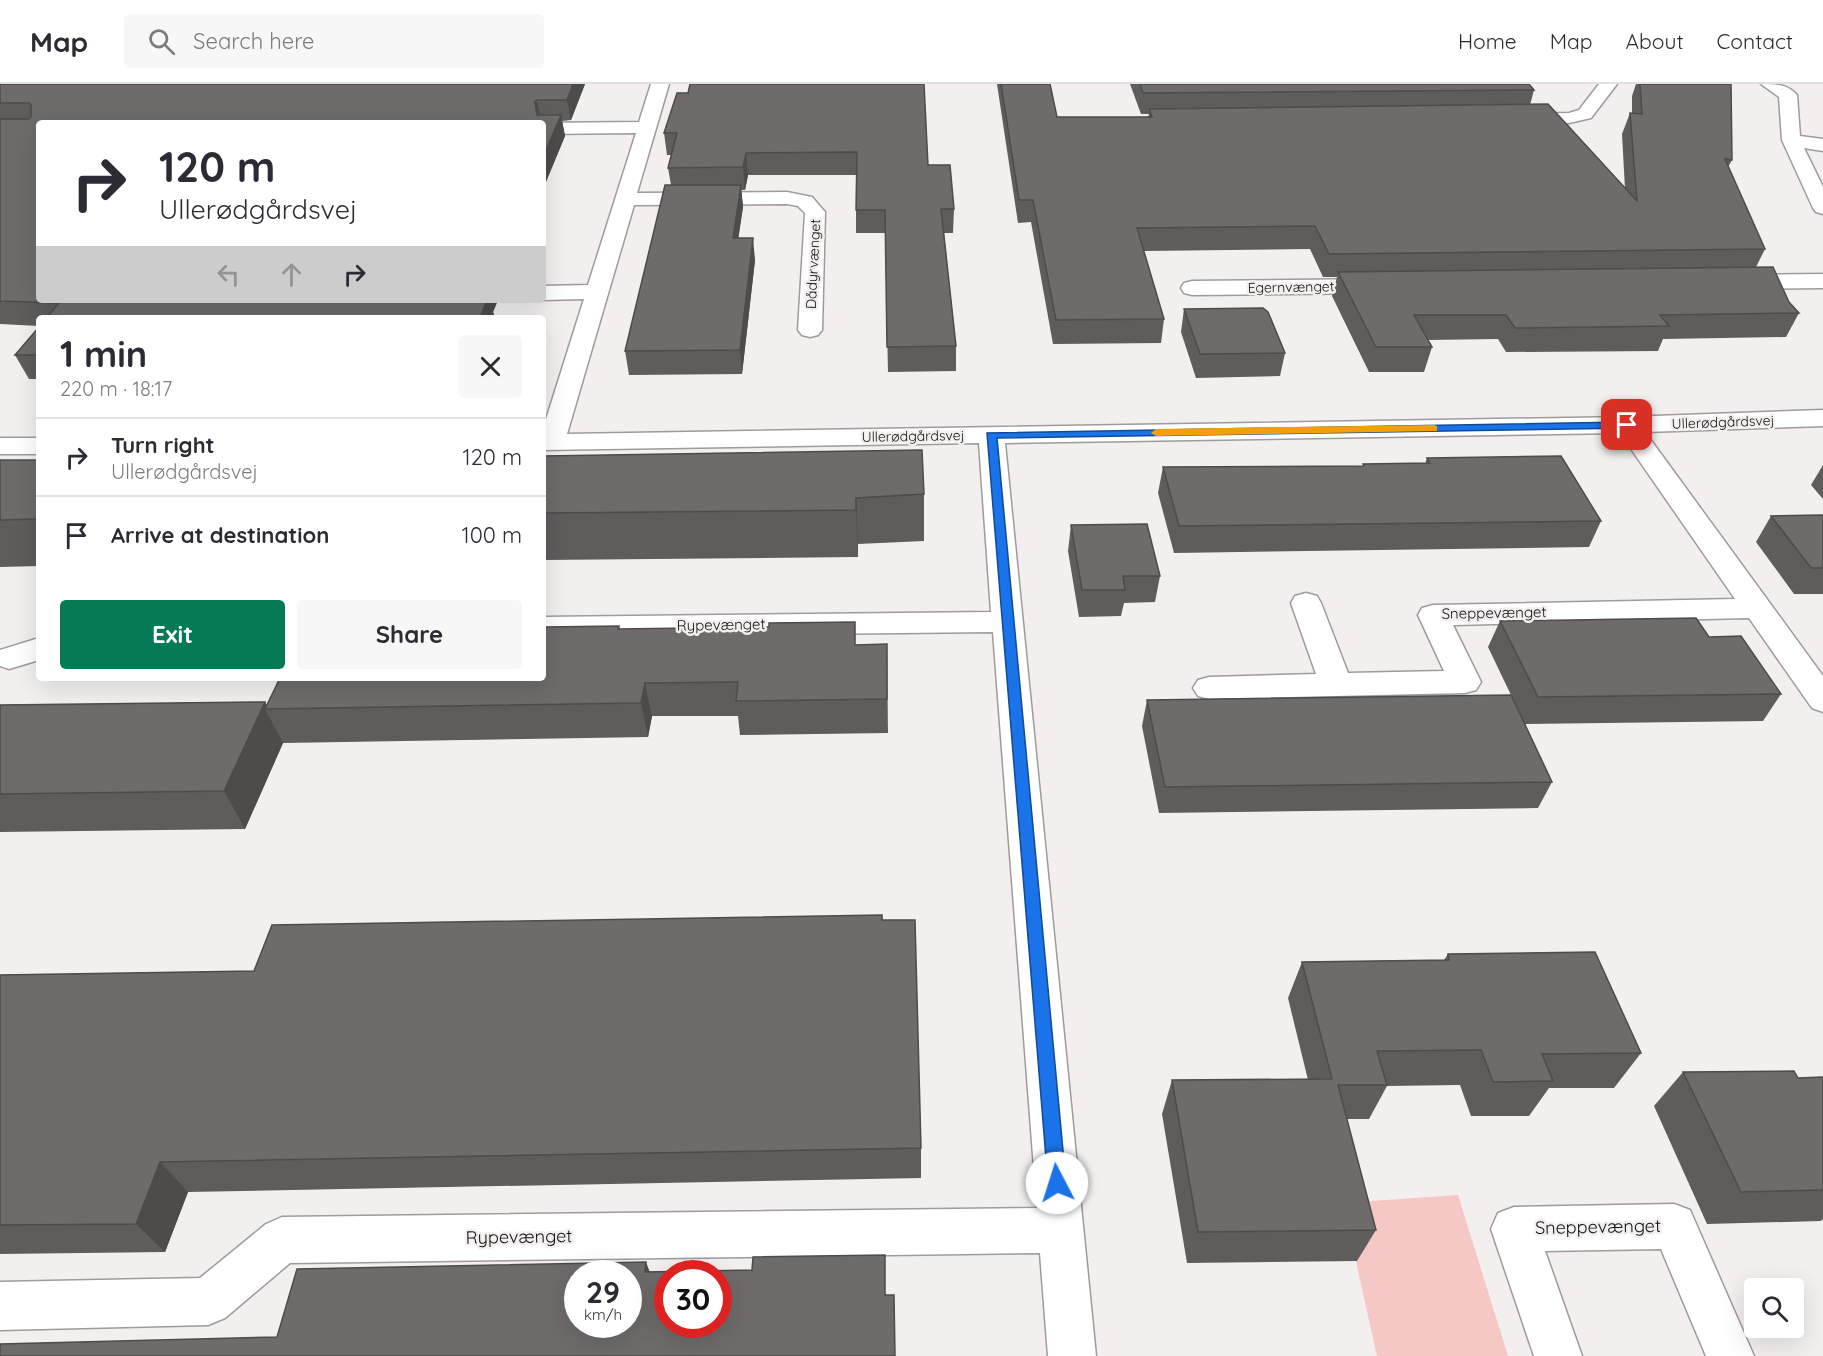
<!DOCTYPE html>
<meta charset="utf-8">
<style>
body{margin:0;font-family:Quicksand,sans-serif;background:#f7f7f7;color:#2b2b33;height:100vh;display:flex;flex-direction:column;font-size:22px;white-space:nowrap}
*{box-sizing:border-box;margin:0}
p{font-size:20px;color:#7c7c81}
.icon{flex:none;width:33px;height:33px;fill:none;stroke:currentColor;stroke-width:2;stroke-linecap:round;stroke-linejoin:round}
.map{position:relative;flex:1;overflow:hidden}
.details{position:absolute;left:36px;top:231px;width:510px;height:366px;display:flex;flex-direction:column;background:#fff;border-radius:6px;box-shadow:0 6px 24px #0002}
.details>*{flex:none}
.top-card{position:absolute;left:36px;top:36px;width:510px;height:183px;border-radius:6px;box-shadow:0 6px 24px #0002;background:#fff;color:#2b2b33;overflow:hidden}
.buttons{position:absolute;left:1744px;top:1194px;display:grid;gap:12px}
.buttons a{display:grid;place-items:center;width:60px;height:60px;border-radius:6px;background:#fff;box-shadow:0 6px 24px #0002;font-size:30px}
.speed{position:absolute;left:564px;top:1176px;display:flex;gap:12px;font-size:30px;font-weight:700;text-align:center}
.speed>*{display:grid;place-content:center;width:78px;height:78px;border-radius:50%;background:#fff;box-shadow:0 6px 24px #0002;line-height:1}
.speed small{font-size:15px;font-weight:400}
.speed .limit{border:9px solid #d22;background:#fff;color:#111}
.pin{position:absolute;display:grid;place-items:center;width:51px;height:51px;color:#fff;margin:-26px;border-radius:12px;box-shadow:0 3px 9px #0006}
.me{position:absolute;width:66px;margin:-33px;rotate:355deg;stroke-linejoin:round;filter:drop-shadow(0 0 4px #0008)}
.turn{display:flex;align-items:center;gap:21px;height:126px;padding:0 24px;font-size:27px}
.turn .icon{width:78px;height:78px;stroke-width:2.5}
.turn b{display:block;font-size:42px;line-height:51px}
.lanes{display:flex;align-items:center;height:57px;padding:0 24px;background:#0003;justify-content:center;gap:30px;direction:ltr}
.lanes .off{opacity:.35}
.round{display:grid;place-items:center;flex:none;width:63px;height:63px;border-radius:6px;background:#f7f7f7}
.head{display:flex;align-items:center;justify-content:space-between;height:102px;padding:0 24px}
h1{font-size:36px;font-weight:700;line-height:45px}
.action{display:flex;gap:12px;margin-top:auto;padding:12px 24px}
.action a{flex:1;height:69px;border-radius:6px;background:#057a56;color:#fff;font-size:24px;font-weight:700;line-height:69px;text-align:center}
.action a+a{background:#f7f7f7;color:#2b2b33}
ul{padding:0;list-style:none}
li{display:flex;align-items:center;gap:18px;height:78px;padding:0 24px;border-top:2px solid #e1e1e2}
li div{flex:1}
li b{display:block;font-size:22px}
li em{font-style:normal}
header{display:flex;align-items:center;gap:36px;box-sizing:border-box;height:84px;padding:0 30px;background:#fff;border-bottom:2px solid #e1e1e2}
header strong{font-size:28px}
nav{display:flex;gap:33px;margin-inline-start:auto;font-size:21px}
.search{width:420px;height:54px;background:#f7f7f7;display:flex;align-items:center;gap:15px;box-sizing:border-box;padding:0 21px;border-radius:6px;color:#7c7c81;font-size:22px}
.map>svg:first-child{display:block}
</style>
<header>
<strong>Map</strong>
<div class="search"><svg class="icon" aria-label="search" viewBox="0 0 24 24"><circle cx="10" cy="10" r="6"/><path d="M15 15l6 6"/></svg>Search here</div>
<nav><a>Home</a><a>Map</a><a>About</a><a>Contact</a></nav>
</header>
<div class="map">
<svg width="1823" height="1272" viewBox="0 0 1823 1272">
<rect width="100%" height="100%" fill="#f3efef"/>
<path fill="#f5c7c5" d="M1458,1111L1508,1272H1377L1343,1119Z"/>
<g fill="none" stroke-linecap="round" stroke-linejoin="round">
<defs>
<path id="minor" d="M651,0H669L637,109L787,108L812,113L825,128L822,246L818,251L810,253L802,251L798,246L805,129L798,122L787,120L634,121L567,350L1627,333L1823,326V342L1645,348L1823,592V628L1812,624L1749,534L1453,541L1481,598L1476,606L1465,609L1209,615L1198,612L1193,604L1198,596L1209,593L1316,590L1291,519L1295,512L1306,509L1317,512L1321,519L1348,589L1444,587L1418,531L1422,524L1433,521L1735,515L1620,349L1005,359L1096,1272H1048L1040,1169L290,1179L225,1234L208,1241L0,1246V1198L200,1194L266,1140L282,1133L1037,1124L993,548L543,553V533L991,528L979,359L543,366V345L584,215L543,216V202L588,201L636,49L543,50V39H541L639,38Z
M1599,0H1617L1591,34L1569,39L1517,40L1511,39L1508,35L1511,31L1517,30L1569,29L1579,26Z
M1761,0C1776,0 1787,0 1797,11L1800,52L1823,55V67L1804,64L1823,103V130L1816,128L1813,124L1782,56L1779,13Z
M1823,190V204L1734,205L1726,203L1723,198L1726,193L1734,191Z
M1379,195L1387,197L1390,202L1387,207L1379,209L1192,211L1184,209L1181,204L1184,199L1192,197Z
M0,354H39V370H0Z
M39,554V576L9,585L0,582V566Z
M1674,1120L1690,1126L1754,1272H1706L1661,1165L1545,1167L1582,1272H1534L1491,1145L1498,1129L1514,1123Z"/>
</defs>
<use href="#minor" stroke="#9f9b9b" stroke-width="3"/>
<use href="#minor" fill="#fff" fill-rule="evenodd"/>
</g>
<path fill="#5f5c5c" d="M0,0H585L571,36L562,37L565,52L543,105V39L39,216H498L493,228L495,234H39V242L0,240Z
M997,0H1050L1057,33H1148L1149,30H1141L1130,0H1529L1534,6L1530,21L1625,105L1622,50L1630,29H1632V12L1636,0H1731L1732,76L1728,83L1765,165L1756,183L1799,229L1786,253L1663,255L1658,267L1506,268L1498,255L1427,256L1432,263L1424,288H1369L1332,212L1337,193H1323L1310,165L1144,167L1164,235L1161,259L1053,260L1031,138L1018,139Z
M677,9L928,81L954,125L953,149H944L956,262V287L888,288L885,149H856V91H748L745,106H741L743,123L738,154L755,176L742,290L629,291L625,267L671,101L668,84L671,71H667L664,49Z
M1184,225L1285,269L1280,292L1196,294L1181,248Z
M39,243V295H29L15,271Z
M543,372L924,410V457L858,460V473L543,476Z
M1427,374L1601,437L1589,463L1174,469L1158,409L1163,383L1363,382V380H1425Z
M0,376H39V482L0,483Z
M1823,381V415L1811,401Z
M1823,431V510H1794L1756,458L1771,432Z
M1071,441L1160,492L1155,518L1124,519L1121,532L1079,533L1068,467Z
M1500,537L1709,553L1781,610L1763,637L1525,640L1552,698L1538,724L1159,729L1142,642L1147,616L1511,611L1488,563Z
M619,542L620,545L856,561L887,560L888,649L740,651L738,632H652L648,653L283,659L245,745L0,748V621L265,618L267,622Z
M882,831L921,1064V1094L188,1108L165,1168L0,1170V891L254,887Z
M1448,870L1641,969L1614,1004H1549L1529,1032H1471L1460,1001L1387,1002L1369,1035H1347L1376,1146L1357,1177L1187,1179L1162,1030L1172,996H1308L1288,914L1302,878L1444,876Z
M1683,988L1798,994L1823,993V1135L1821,1137L1707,1140L1654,1022Z"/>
<path fill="#4e4b4b" d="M573,0H585L571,36L567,16Z
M537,16L541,37L539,39L535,18Z
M561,31L565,52L543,105V73Z
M746,69L748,91L745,106L743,83Z
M741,101L743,123L735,177L733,154Z
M753,154L755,176L742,290L740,266Z
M485,216H498L493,228L495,234H480Z
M856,414L858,460V473L856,426Z
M645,599L652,632L648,653L641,619Z
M265,618L269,625H265L283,659L245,745L224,707Z
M160,1078L188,1108L165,1168L136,1140Z
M646,1178L654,1199L645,1188Z"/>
<path fill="#6f6b6b" stroke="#4e4b4b" stroke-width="1.5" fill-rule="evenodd" d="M0,0H573L567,16H537L535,18L537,31H561L543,73V39H39V216H487L480,234H46L59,219L0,217V35H29L31,33V21L29,19H0Z
M690,0H924L928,81H950L954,125H941L956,262L887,263L885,126H856L857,68L746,69L743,83L668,84L677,49H664L677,9H688Z
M1001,0H1050L1057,33H1152L1149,25L1548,20L1637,117L1630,29L1642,30L1640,0H1731L1732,76L1725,75L1765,165L1329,170L1315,142L1137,144L1164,235L1056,236L1033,116H1019Z
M1140,0H1529L1534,6L1143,9Z
M665,101H741L733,154H753L740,266L625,267Z
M1773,183L1789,218L1799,229L1660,231L1669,242L1515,244L1506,231H1414L1432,263H1376L1338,188Z
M1263,224L1268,228L1285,269L1200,270L1184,225Z
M39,243V271H15Z
M922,366L924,410L856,414V426L543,429V372Z
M1561,372L1601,437L1179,442L1163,383L1364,382L1363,380L1430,379L1427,374Z
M0,376H39V435L0,436Z
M1823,431V484H1811L1771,432Z
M1147,440L1160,492H1123L1125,506H1082L1071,441Z
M1696,534L1709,553L1741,552L1781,610L1538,613L1500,537Z
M855,538V561L887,560V615L736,617L738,598L645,599L641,619L265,625L280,594H543V543L619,542L618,545L769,543V539Z
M1511,611L1552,698L1165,703L1147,616Z
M265,618L224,707L0,710V621Z
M882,831V836H915L921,1064L160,1078L136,1140L0,1141V891L254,887L272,841Z
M1595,868L1641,969L1542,970L1553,997L1493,998L1481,966L1377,967L1387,1001H1338L1376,1146L1198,1148L1172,996L1332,995L1302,878L1449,876L1448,870Z
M1794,987L1798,994L1823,993V1106L1741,1108L1683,988Z
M885,1171V1211H894L895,1272H0V1260L277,1253L297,1185L646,1178L645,1188L752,1186L753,1173ZM578,1190H628V1240H578ZM668,1190H718V1240H668Z"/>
<path fill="#1a73e8" stroke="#114b97" stroke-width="1.5" d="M1627,338L1633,341L1631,344L997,354L1066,1099L1064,1106L1057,1108L1051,1106L1048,1099L987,349Z"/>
<path fill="#f59e0b" d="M1434,341L1437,342V347L1156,352L1151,349L1156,345Z"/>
<g text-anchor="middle" stroke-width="5" stroke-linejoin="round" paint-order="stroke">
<g font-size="14" fill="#141212" stroke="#f3efef">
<text transform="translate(813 180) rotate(-87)" y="5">Dådyrvænget</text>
<text transform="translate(1291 203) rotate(-1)" y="5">Egernvænget</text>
<text transform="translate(1723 338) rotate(-2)" y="5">Ullerødgårdsvej</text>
<text transform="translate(913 352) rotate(-1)" y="5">Ullerødgårdsvej</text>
</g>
<g font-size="15" fill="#141212" stroke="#f3efef">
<text transform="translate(1494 529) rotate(-1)" y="5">Sneppevænget</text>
<text transform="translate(721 541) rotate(-1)" y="5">Rypevænget</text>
</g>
<g font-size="18" fill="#141212" stroke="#f3efef">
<text transform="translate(1598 1143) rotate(-1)" y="6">Sneppevænget</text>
<text transform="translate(519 1153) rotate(-1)" y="6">Rypevænget</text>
</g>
</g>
</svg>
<div class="buttons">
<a><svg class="icon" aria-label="search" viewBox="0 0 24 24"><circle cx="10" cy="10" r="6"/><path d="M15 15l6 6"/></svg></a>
</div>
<div class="speed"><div>29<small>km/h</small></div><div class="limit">30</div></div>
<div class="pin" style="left:1627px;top:341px;background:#d93025"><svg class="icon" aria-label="arrive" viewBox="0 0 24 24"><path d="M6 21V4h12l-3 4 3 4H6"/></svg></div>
<svg class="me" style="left:1057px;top:1099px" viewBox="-20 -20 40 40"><circle r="19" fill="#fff"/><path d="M0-13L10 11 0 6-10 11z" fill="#1a73e8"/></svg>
<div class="top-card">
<div class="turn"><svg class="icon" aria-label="right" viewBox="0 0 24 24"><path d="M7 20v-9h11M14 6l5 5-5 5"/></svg><div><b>120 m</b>Ullerødgårdsvej</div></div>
<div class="lanes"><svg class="icon off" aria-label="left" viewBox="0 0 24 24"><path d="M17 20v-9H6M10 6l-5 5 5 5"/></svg><svg class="icon off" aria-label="ahead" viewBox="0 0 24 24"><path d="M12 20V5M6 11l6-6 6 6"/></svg><svg class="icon" aria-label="right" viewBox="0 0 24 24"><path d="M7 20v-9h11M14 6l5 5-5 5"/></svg></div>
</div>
<section class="details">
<div class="head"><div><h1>1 min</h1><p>220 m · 18:17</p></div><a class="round"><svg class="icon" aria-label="close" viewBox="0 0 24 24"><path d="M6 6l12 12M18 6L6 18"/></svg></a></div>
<ul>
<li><svg class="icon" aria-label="right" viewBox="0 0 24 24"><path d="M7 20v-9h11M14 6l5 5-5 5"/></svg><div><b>Turn right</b><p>Ullerødgårdsvej</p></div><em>120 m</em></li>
<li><svg class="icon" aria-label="arrive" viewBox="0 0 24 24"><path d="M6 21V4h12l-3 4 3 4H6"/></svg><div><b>Arrive at destination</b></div><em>100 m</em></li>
</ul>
<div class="action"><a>Exit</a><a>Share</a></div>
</section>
</div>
